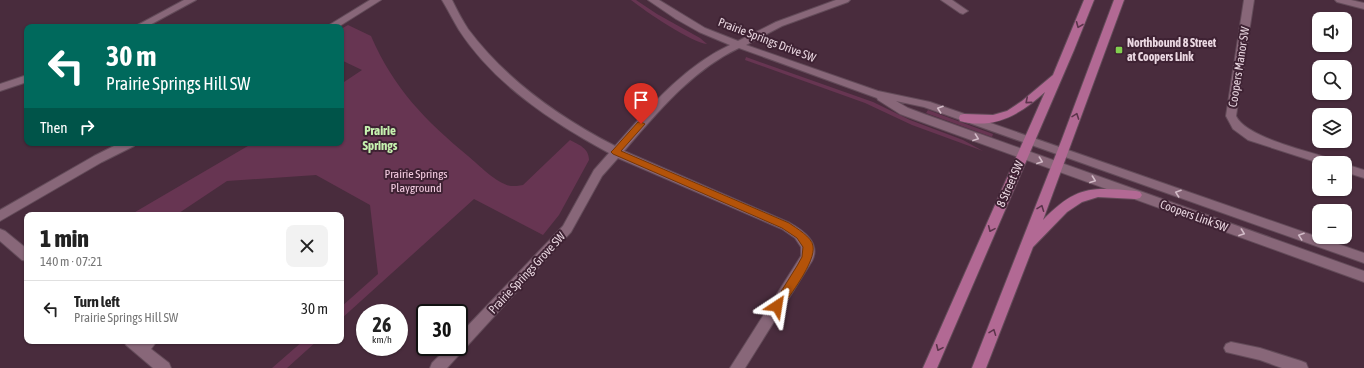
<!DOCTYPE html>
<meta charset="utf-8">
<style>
body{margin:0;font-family:"Asap Condensed",sans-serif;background:#f2f2f2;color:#222;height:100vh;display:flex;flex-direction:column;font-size:15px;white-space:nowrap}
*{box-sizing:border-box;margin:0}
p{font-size:13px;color:#767676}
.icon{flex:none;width:22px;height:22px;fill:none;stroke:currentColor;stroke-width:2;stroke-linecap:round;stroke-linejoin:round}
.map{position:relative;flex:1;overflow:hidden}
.panel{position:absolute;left:24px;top:212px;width:320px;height:132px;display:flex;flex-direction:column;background:#fff;border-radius:8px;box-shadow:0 1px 3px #0004}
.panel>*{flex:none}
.hud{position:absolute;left:24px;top:24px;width:320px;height:122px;border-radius:8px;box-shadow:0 1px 3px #0004;background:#00695c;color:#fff;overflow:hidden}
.buttons{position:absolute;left:1312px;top:12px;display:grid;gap:8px}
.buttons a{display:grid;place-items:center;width:40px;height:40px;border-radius:8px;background:#fff;box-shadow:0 1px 3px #0004;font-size:20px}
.speed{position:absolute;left:356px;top:304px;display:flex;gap:8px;font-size:20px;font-weight:700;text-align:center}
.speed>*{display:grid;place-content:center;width:52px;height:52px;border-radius:50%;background:#fff;box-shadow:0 1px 3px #0004;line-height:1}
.speed small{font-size:10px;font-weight:400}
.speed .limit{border:2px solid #111;border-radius:6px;background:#fff;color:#111}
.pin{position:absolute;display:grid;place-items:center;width:34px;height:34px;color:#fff;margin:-41px -17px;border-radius:50% 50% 50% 0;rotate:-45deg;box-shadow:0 0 4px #0007}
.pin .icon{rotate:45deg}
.me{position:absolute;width:44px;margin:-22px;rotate:33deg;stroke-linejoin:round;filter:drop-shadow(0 0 3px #0008)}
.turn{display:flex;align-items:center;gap:14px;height:84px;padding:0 16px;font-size:18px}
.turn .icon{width:52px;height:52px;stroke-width:2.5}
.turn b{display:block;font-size:28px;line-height:34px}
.then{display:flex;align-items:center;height:38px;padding:0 16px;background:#0003;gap:8px;font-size:15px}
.round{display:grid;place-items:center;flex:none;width:42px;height:42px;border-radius:8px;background:#f2f2f2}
.head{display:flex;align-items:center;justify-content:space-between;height:68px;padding:0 16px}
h1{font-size:24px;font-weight:800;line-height:30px}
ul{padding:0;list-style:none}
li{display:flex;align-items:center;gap:12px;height:56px;padding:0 16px;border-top:1px solid #e0e0e0}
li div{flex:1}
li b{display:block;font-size:15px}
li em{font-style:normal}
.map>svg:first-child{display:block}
</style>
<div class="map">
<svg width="1364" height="368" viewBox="0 0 1364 368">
<rect width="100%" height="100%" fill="#492c3d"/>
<path fill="#673552" d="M631,0H636L657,14L700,38L707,44C692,43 645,11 631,0Z
M348,25L371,36C394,89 425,120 468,156C479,165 497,184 511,186C514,186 519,186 523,185L570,140C579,145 589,148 589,160L559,215L543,235L474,199L341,319V307L378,274L370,205L316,175L227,181L176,215H130L253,143H341V84L362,70L341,60V29Z
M746,57L873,102L910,120L963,140L983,151L912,125L865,103L745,60Z
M928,110L993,134L992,137L926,113Z
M303,341H317L287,368H272Z"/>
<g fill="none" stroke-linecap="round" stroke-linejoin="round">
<defs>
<path id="minor" d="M184,0H196L146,27H134Z
M370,0H381L338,27H326Z
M442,0H452C457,10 462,20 468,29C506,80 559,117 615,146C648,109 684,66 730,45L699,32L676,19L648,0H659L705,28L738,41L776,22L836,0H850L848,2L782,26L746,45L878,91L930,102L1364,253V263L924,107L896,101L908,108L924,114L1364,271V282L916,120L900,114L878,100L877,98L739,48C692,70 657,113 624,151L790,223C804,231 821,243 812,261L745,368H730L801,256V247L795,238L782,229L618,158L602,176L571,232L447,368H430L432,363L448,347H459V335L563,226L594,170L609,153C553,123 494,84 459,30C453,20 448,10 442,0Z
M941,0H952L968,11L963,14L960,13Z
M1244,0H1254L1236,116C1246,138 1312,152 1335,160L1337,163H1319L1248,140L1233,129L1226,116Z
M1335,0H1351L1364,3V9L1337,2Z
M27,75V82L0,91V84Z
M120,143H136L134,146L102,162L0,221V210L94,156Z
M1345,164L1364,170V178L1345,172Z
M0,229L5,231L27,249V261L22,260L0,241Z
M124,341H157L151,349L169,363L171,368H153L126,345Z
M1231,342L1260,348L1301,361L1306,363L1308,368H1282L1260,360L1226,352L1224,348L1226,344Z"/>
<path id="major" d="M1084,0H1094L1074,50L937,368H923L1045,92C1021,114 994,130 960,121L959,118L960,115L964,114L993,115L1007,111L1022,101L1053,75Z
M1114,0H1124L1043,220C1076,186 1091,187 1136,191L1140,192L1142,195L1140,198L1136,199L1098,197L1082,202L1067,212L1033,247L986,368H972L1062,139Z"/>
</defs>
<use href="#minor" stroke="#634b59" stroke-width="2"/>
<use href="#major" stroke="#634b59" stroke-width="2"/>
<use href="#minor" fill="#886779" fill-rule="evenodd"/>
<use href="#major" fill="#b26994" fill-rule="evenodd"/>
</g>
<defs><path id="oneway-chevron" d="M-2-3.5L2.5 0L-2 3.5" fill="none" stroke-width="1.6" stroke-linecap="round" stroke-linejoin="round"/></defs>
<g stroke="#5b344b">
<use href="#oneway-chevron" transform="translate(1079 25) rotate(112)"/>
<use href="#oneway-chevron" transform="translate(1028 101) rotate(139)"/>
<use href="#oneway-chevron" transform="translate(1076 116) rotate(-70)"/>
<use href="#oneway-chevron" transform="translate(1041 208) rotate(-69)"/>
<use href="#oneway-chevron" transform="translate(991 229) rotate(114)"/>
<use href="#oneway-chevron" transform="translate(993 332) rotate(-69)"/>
<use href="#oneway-chevron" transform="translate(939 348) rotate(114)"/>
</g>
<g stroke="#d2bbc7">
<use href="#oneway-chevron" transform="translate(940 109) rotate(-161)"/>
<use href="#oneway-chevron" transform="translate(976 138) rotate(20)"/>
<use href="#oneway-chevron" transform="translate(1040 161) rotate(20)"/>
<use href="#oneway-chevron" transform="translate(1093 180) rotate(20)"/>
<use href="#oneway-chevron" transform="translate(1178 193) rotate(-161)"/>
<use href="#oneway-chevron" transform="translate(1242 233) rotate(20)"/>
<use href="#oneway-chevron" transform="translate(1301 236) rotate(-161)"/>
</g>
<path fill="#b45309" stroke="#753606" d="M638,122H641L645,124L621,151L789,223C796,228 812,237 813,246C816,262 789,296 781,309L777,310L773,309L772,306L797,266L802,257L803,247L797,238L782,228L613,154L611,152L613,150Z"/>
<rect fill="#82d04f" stroke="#3e2233" stroke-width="1.5" x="1115" y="46" width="8" height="8" rx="2"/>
<g text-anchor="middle" stroke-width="4" stroke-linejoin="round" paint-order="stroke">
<g font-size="12" fill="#ead7e1" stroke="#3e2233">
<text transform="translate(767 40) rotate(21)" y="4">Prairie Springs Drive SW</text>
<text transform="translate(1239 67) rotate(-81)" y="4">Coopers Manor SW</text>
<text transform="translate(1010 184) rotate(-66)" y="4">8 Street SW</text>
<text transform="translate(1194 216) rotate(20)" y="4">Coopers Link SW</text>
<text transform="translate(527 273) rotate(-47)" y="4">Prairie Springs Grove SW</text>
</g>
<g font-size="12" font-weight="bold" fill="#ead7e1" stroke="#3e2233" text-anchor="start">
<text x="1127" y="47">Northbound 8 Street<tspan x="1127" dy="14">at Coopers Link</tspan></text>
</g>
<g font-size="12" fill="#f5cde2" stroke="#3e2233">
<text x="416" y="178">Prairie Springs<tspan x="416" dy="14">Playground</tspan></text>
</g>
<g font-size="13" font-weight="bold" fill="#c6f2af" stroke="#3e2233">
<text x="380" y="135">Prairie<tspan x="380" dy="15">Springs</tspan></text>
</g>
</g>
</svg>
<div class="buttons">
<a><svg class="icon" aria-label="sound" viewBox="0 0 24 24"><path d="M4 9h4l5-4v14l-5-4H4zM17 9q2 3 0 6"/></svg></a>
<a><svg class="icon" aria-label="search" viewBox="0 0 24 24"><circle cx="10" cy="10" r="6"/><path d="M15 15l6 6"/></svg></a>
<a><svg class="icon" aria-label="layers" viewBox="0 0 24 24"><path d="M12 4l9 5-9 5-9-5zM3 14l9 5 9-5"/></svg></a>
<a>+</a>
<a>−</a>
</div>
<div class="speed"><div>26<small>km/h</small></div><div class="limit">30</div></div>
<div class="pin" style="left:641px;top:124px;background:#d93025"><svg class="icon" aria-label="arrive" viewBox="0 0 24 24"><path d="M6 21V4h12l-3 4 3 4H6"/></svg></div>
<svg class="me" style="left:777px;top:306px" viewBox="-20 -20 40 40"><path d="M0-17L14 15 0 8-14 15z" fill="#b45309" stroke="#fff" stroke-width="4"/></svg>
<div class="hud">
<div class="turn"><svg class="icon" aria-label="left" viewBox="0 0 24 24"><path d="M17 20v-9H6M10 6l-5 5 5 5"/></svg><div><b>30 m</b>Prairie Springs Hill SW</div></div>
<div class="then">Then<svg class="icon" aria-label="right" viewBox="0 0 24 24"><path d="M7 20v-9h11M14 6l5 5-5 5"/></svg></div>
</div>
<section class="panel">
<div class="head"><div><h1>1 min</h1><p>140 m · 07:21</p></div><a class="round"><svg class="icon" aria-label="close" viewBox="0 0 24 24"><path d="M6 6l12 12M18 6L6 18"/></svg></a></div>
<ul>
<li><svg class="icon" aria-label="left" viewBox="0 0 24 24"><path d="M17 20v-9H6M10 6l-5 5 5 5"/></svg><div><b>Turn left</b><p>Prairie Springs Hill SW</p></div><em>30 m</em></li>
</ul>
</section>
</div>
